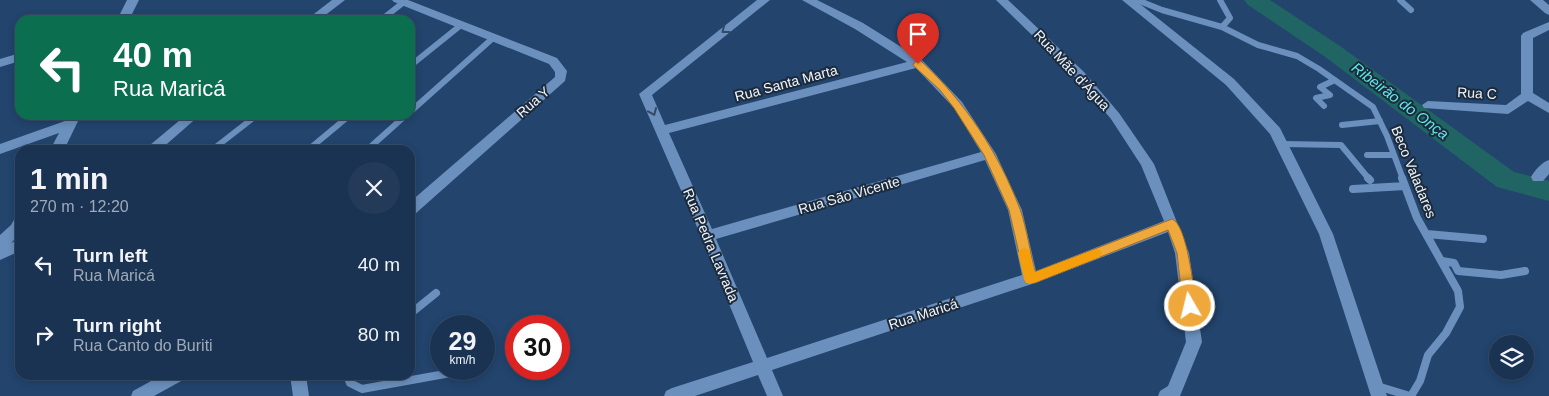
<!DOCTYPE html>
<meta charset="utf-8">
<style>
body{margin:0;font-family:Arial,sans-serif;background:#233b59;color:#f1f3f6;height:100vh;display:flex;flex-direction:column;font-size:19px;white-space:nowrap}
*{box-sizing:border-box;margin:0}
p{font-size:16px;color:#9faab8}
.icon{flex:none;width:28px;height:28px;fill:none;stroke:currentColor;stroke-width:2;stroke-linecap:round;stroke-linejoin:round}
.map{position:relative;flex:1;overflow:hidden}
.drawer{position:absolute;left:15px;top:145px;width:400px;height:235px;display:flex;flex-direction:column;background:#1a3352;border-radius:15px;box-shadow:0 2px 8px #0003,0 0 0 1px #384e69}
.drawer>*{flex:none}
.top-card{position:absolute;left:15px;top:15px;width:400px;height:105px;border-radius:15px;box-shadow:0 2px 8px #0003,0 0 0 1px #384e69;background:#0b6e4f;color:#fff;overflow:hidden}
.tools{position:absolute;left:1489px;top:335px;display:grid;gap:10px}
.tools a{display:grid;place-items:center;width:45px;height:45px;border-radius:50%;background:#1a3352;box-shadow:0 2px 8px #0003,0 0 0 1px #384e69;font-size:25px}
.speed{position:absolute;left:430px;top:315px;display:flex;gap:10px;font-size:25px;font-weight:700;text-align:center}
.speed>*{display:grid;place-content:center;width:65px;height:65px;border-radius:50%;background:#1a3352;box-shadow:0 2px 8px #0003,0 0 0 1px #384e69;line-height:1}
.speed small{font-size:12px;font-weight:400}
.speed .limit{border:8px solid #d22;background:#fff;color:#111}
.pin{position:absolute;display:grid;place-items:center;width:42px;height:42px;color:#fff;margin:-51px -21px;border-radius:50% 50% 50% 0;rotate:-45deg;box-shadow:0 0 5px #0007}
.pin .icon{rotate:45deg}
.me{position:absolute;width:55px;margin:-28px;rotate:352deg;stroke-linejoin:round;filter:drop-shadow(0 0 4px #0008)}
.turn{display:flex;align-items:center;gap:18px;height:105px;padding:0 15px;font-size:22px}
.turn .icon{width:65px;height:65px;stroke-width:2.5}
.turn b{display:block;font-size:35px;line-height:42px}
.round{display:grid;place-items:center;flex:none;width:52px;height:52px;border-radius:26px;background:#233b59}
.summary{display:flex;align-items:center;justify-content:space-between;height:85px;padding:0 15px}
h1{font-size:30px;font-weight:600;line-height:38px}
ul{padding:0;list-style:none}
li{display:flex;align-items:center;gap:15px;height:70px;padding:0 15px}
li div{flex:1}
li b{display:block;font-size:19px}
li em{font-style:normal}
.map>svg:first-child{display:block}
</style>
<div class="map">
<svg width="1549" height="396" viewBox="0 0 1549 396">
<rect width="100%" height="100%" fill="#22446d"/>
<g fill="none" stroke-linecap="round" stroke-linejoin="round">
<path fill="#206564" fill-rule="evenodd" d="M1244,0H1270L1340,46L1514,172L1549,181V201L1497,187L1324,56L1248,5Z"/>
<path stroke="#6b90be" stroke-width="6" d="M1137,0L1162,10L1222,27L1258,45L1297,56L1319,69L1373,107L1387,136L1403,179
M1220,0L1230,18L1222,27
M1400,0L1411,10
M381,20L404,2
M410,66L461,25
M1324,106L1316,98L1330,95L1320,87L1335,80
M410,112L493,38
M1342,125L1380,121
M1282,144L1341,145L1369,179
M212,150L257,115
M308,150L350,115
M367,150L406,115
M1367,155H1394"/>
<path stroke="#6b90be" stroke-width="8" d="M1368,178L1370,180
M1402,178L1417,218L1458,291L1460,307L1446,333L1428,355L1420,381L1411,396
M1353,189L1405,186
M1427,234L1483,239
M1442,261L1454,263L1458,271L1501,275L1525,271
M410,314L436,293
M347,375L350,383L362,389L456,372
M1377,386L1410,396"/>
<path fill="#6b90be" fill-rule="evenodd" d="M127,0H139L129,20H117Z
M332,0H345L319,20H306Z
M392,0H408L557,58L567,71L565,81L415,214L410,215V202L555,77V72L549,64L394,2Z
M757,0H770L652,95L665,125L907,62L855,29L802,0H817L863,23L922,60L962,102L996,154L1022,210L1036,271L1164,221L1141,165L1111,119L1076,78L996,0H1008L1084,72L1119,113L1154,164L1189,253L1202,342L1180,396H1158L1160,391L1168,386L1186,342L1175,253L1168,232L1035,283L772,370L783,396H767L758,375L695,396H664L666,391L672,388L753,362L701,236L639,94ZM916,68L954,108L981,152L712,229L669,133ZM985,160L1008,210L1022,275L767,358L716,239Z
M1122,0H1135L1234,79L1280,128L1333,234L1387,396H1371L1319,234L1270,134L1226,85Z
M1530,0H1543L1549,5V15L1545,13Z
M1549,22V30L1533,38V93L1549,103V113L1528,101L1508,114L1424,108L1422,105L1428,101L1506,105L1521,94V36L1523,33Z
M20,53V61L0,67V59Z
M69,115H81L64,150H50L59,133L0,154V144L65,121Z
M186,115H200L160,150H144Z
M1549,160V174L1543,181H1533L1531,177C1535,170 1542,162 1549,160Z
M20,216V234L11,243L20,239V251L0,260V235L11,225L15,218Z
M162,375H185L183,380L154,396H131L133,391Z
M290,375H306L309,396H293Z"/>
</g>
<defs><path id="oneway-chevron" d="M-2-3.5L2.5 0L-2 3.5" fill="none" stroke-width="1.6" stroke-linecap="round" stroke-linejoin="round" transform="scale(1.25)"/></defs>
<g stroke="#334964">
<use href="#oneway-chevron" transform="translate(725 30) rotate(142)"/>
<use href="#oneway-chevron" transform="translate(653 112) rotate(67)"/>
</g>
<path fill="#eea83c" stroke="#9b6d27" d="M918,60L921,61C966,103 998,152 1020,209C1027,229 1030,252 1035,272L1172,219C1187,224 1194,290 1196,306L1194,310L1190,312L1185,310L1183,306L1177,253L1168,230L1035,283H1026L1009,210L984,155L954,108L940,90L914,66L913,64Z"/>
<path fill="#f59e0b" d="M1024,248L1029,250L1035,272L1096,249L1100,250L1102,254L1100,257L1030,284L1026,283L1024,279L1018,253L1020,250Z"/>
<g text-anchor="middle" stroke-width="4" stroke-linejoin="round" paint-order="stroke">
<g font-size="14" fill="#f1f5fa" stroke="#1b2b3d">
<text transform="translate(1072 70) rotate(47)" y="5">Rua Mãe d'Água</text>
<text transform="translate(786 83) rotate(-15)" y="5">Rua Santa Marta</text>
<text transform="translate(1477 93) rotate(3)" y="5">Rua C</text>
<text transform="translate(533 102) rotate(-41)" y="5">Rua Y</text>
<text transform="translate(1414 172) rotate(68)" y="5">Beco Valadares</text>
<text transform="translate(849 195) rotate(-16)" y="5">Rua São Vicente</text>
<text transform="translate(711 245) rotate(67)" y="5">Rua Pedra Lavrada</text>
<text transform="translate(923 314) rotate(-18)" y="5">Rua Maricá</text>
</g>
<g font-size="15" font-style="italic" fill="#5feae8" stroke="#1b2b3d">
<text transform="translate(1400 101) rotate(37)" y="5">Ribeirão do Onça</text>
</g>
</g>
</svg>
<div class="tools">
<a><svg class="icon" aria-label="layers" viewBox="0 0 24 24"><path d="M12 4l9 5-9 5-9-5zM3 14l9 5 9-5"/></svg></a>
</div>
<div class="speed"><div>29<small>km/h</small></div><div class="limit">30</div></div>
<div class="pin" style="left:918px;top:64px;background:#d93025"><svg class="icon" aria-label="arrive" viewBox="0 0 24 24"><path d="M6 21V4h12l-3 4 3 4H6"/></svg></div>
<svg class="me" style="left:1190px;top:306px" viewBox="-20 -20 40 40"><circle r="17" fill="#eea83c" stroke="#fff" stroke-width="3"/><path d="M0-11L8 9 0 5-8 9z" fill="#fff"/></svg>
<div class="top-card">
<div class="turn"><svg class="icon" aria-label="left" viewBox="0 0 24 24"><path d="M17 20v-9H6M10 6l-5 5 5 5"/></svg><div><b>40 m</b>Rua Maricá</div></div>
</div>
<section class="drawer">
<div class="summary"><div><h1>1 min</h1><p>270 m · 12:20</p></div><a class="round"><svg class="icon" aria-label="close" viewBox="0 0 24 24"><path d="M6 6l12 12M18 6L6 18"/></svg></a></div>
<ul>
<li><svg class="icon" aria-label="left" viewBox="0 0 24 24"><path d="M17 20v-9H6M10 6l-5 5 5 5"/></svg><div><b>Turn left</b><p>Rua Maricá</p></div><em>40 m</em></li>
<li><svg class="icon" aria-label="right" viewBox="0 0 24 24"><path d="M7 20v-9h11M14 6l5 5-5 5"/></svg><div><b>Turn right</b><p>Rua Canto do Buriti</p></div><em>80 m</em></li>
</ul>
</section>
</div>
